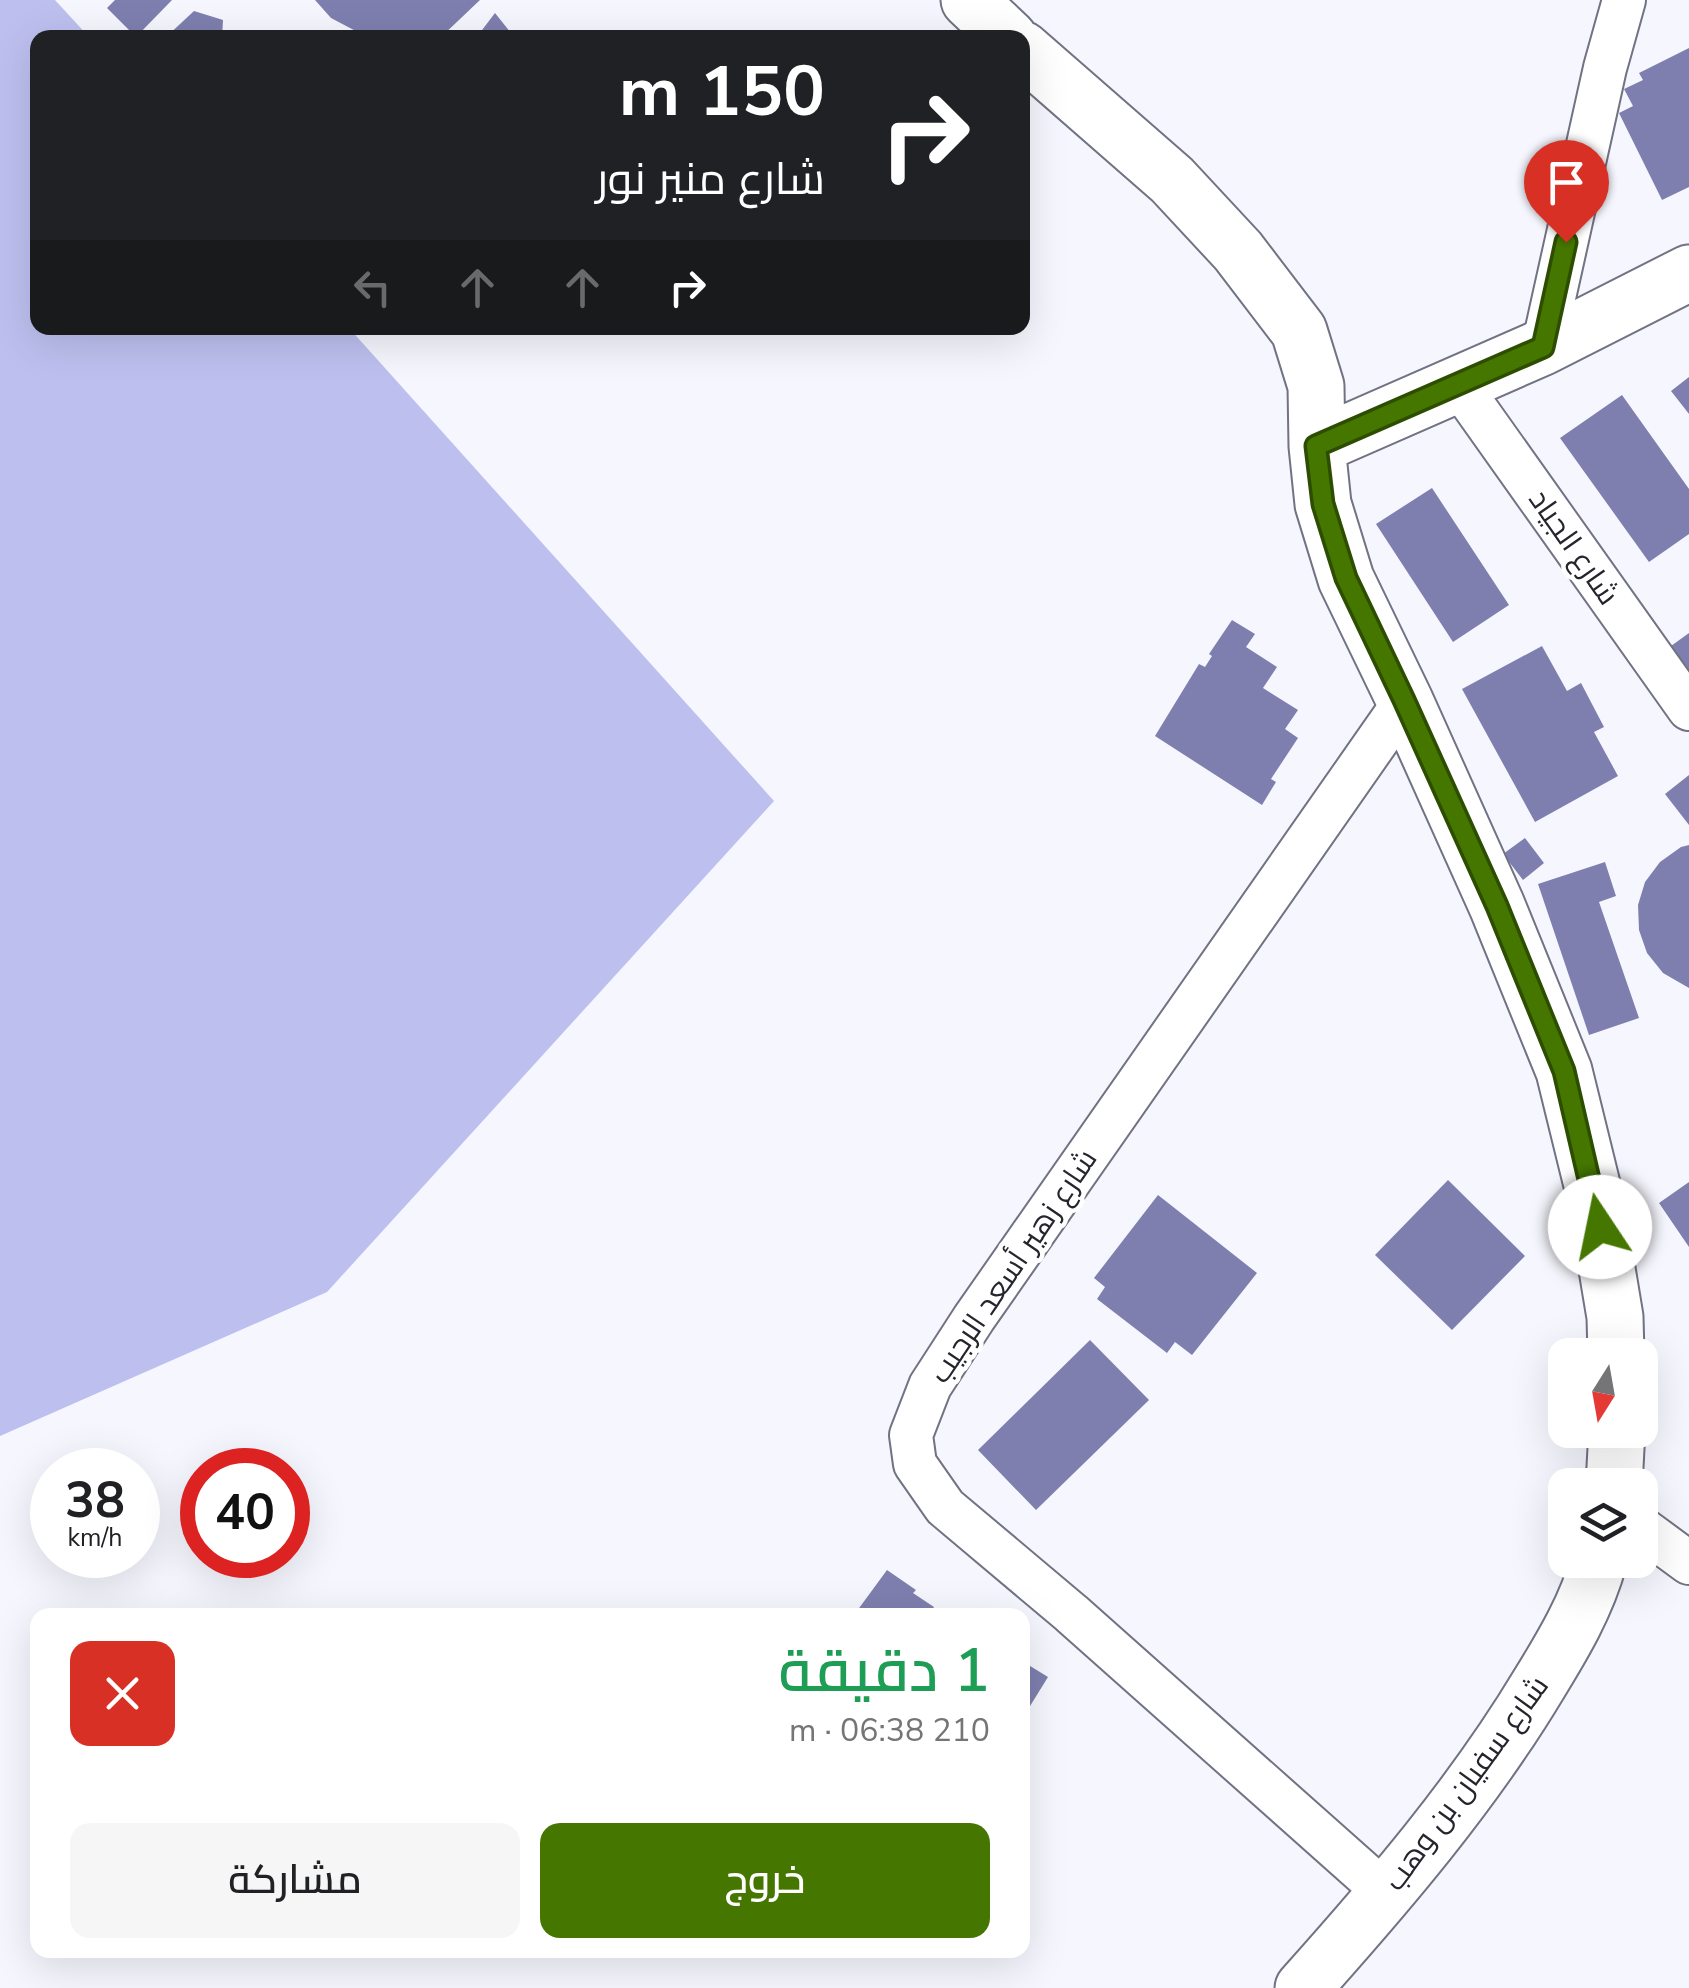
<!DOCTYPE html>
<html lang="ar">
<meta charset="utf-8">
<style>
body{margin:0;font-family:"Nunito Sans",Cairo,sans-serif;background:#f6f6f6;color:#202124;direction:rtl;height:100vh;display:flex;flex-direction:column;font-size:38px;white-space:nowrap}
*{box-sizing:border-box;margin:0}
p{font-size:32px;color:#757577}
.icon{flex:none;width:55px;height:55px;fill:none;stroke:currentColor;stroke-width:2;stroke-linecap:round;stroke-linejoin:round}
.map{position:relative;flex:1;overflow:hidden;direction:ltr}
.details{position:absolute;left:30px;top:1608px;width:1000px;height:350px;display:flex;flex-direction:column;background:#fff;border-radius:20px;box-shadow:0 10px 40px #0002;direction:rtl}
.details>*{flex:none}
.guide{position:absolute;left:30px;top:30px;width:1000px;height:305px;border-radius:20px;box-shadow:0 10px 40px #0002;direction:rtl;background:#202124;color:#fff;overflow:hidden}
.needle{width:65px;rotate:191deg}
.tools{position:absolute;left:1548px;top:1338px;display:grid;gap:20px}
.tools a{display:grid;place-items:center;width:110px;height:110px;border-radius:20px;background:#fff;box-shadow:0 10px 40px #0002;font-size:50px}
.speed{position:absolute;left:30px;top:1448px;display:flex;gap:20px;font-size:50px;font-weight:700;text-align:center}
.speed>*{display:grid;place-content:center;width:130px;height:130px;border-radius:50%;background:#fff;box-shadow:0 10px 40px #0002;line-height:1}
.speed small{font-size:25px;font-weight:400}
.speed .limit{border:15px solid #d22;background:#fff;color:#111}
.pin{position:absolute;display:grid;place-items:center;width:85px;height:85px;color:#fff;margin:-102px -42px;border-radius:50% 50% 50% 0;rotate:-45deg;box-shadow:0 0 10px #0007}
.pin .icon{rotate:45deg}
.me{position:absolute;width:110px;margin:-55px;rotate:349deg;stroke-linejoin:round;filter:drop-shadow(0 0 8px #0008)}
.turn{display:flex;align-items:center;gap:35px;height:210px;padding:0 40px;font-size:45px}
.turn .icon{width:130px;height:130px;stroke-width:2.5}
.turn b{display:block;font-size:70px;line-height:85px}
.lanes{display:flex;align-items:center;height:95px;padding:0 40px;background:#0003;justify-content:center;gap:50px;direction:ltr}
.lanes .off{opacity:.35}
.round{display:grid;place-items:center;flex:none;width:105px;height:105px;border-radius:20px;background:#f6f6f6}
.head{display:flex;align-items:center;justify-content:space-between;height:170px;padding:0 40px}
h1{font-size:60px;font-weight:600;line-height:75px;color:#1e9e55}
.cta{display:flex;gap:20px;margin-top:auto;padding:20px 40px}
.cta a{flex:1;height:115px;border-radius:20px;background:#457700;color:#fff;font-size:40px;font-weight:600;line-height:115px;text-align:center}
.cta a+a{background:#f6f6f6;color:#202124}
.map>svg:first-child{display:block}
</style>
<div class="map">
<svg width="1689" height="1988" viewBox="0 0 1689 1988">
<rect width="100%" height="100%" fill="#f6f6fe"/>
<path fill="#bdbfef" d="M0,0H55L89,37L38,38V328H349L774,801L327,1292L0,1436Z"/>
<path fill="#7e7faf" d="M115,0H172L136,37L107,8Z
M315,0H480L440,38H369L331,18Z
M194,11L223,20L222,38H165Z
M495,13L515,38H476Z
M1689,48V187L1662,200L1619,113L1633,106L1624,89L1643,80L1639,73Z
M1689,377V414L1671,391Z
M1622,395L1689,489V534L1649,562L1560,438Z
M1432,488L1509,605L1453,642L1376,524Z
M1232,620L1255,634L1246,647L1277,667L1263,688L1298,710L1285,729L1298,738L1271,779L1276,782L1262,805L1155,736L1199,664L1205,667L1212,656L1209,654Z
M1689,633V670L1671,646Z
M1542,646L1567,691L1581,683L1604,727L1594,732L1618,776L1535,822L1462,689Z
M1689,775V825L1665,794Z
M1525,838L1544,863L1523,880L1503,854Z
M1689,845V988L1663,973L1647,953L1639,930L1638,905L1645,882L1660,862L1681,847Z
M1605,862L1616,896L1599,902L1639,1018L1589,1035L1538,884Z
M1448,1180L1525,1256L1452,1330L1375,1255Z
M1689,1182V1247L1659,1203Z
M1158,1195L1257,1273L1192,1355L1175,1342L1167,1353L1097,1299L1105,1287L1094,1278Z
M1090,1340L1149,1400L1036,1510L978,1450Z
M887,1570L916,1590L913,1593L934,1607L929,1615H854Z
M1022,1661L1048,1677L1022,1719Z"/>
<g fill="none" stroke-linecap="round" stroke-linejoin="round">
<defs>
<path id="street" d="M1543,347L1605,68L1624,0
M1459,385L1689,709
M1640,1527L1689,1563
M1387,1894L1071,1613L945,1507L915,1464L911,1435L930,1386L974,1318L1405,701"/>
<path id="secondary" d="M969,0L1009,38
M1022,49L1172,180L1238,251L1299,331L1316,386L1317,446L1323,504L1346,579L1405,701L1497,906L1564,1071L1595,1197L1615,1317L1616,1355
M1317,446L1543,347L1689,273
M1614,1485L1617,1430
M1303,1988C1388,1893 1473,1794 1539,1684C1563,1645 1587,1605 1599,1560"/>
</defs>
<use href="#street" stroke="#717283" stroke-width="46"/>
<use href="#secondary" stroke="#717283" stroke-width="59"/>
<use href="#street" stroke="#fff" stroke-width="42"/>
<use href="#secondary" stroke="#fff" stroke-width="55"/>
</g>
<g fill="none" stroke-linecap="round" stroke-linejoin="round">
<defs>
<path id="route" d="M1566,242L1543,347L1316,446L1323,504L1346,578L1404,700L1497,906L1564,1071L1600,1227"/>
</defs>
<use href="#route" stroke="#2d4d00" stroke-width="25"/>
<use href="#route" stroke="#457700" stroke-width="18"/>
</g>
<g text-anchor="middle" stroke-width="9" stroke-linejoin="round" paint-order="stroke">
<g font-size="30" fill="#25262d" stroke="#fff">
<text transform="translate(1574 547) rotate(55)" y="10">شارع الجياد</text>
<text transform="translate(1013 1266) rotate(-56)" y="10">شارع زهير أسعد الرجيب</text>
<text transform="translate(1466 1783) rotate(-54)" y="10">شارع سفيان بن وهب</text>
</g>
</g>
</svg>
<div class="tools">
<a><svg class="needle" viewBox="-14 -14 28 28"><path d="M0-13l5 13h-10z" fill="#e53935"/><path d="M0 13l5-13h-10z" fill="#757577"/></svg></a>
<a><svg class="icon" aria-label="layers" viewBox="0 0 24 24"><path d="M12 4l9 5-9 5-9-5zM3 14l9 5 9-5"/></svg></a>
</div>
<div class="speed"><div>38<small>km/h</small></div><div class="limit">40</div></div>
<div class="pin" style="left:1566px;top:242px;background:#d93025"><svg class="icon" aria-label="arrive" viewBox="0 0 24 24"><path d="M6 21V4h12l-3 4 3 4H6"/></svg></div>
<svg class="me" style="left:1600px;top:1227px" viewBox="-20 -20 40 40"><circle r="19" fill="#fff"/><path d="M0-13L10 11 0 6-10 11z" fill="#457700"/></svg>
<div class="guide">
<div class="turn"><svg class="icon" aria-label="right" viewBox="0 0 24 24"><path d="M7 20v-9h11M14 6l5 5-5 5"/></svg><div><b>150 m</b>شارع منير نور</div></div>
<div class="lanes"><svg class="icon off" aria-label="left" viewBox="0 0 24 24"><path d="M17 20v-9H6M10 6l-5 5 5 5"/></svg><svg class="icon off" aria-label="ahead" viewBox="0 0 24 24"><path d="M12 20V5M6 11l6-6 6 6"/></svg><svg class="icon off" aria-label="ahead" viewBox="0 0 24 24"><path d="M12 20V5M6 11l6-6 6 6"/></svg><svg class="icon" aria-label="right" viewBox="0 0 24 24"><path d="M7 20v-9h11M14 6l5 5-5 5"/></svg></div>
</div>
<section class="details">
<div class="head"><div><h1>1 دقيقة</h1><p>210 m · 06:38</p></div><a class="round" style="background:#d93025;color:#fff"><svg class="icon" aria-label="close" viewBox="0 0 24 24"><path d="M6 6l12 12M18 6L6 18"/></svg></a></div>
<div class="cta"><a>خروج</a><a>مشاركة</a></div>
</section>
</div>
